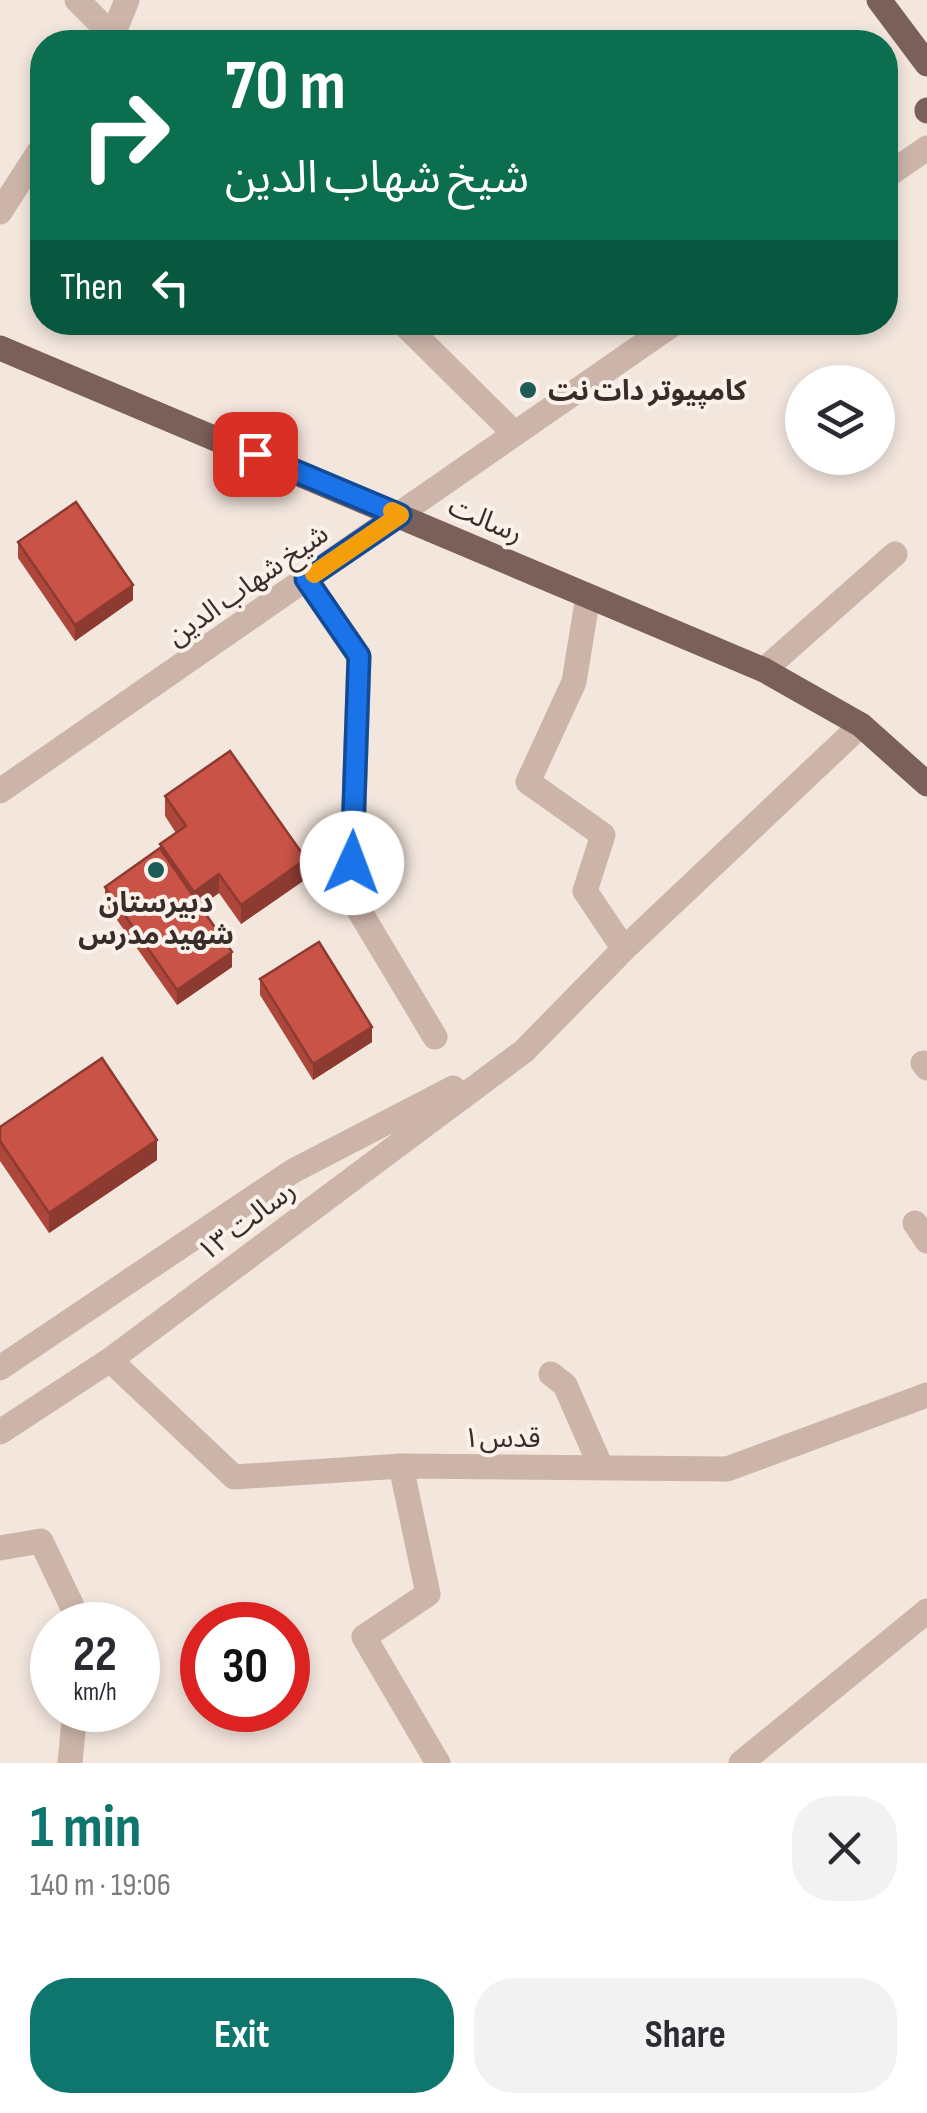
<!DOCTYPE html>
<meta charset="utf-8">
<style>
body{margin:0;font-family:"Sofia Sans Condensed","Noto Sans Arabic",sans-serif;background:#f2f2f3;color:#2b2b33;height:100vh;display:flex;flex-direction:column;font-size:38px;white-space:nowrap}
*{box-sizing:border-box;margin:0}
p{font-size:32px;color:#7c7c81}
.icon{flex:none;width:55px;height:55px;fill:none;stroke:currentColor;stroke-width:2;stroke-linecap:round;stroke-linejoin:round}
.map{position:relative;height:1763px;overflow:hidden}
.details{display:flex;flex-direction:column;background:#fff;flex:1}
.details>*{flex:none}
.top-card{position:absolute;left:30px;top:30px;width:868px;height:305px;border-radius:40px;box-shadow:0 5px 15px #0003;background:#0b6e4f;color:#fff;overflow:hidden}
.buttons{position:absolute;left:785px;top:365px;display:grid;gap:20px}
.buttons a{display:grid;place-items:center;width:110px;height:110px;border-radius:50%;background:#fff;box-shadow:0 5px 15px #0003;font-size:50px}
.speed{position:absolute;left:30px;top:1602px;display:flex;gap:20px;font-size:50px;font-weight:700;text-align:center}
.speed>*{display:grid;place-content:center;width:130px;height:130px;border-radius:50%;background:#fff;box-shadow:0 5px 15px #0003;line-height:1}
.speed small{font-size:25px;font-weight:400}
.speed .limit{border:15px solid #d22;background:#fff;color:#111}
.pin{position:absolute;display:grid;place-items:center;width:85px;height:85px;color:#fff;margin:-42px;border-radius:20px;box-shadow:0 5px 15px #0006}
.me{position:absolute;width:110px;margin:-55px;rotate:2deg;stroke-linejoin:round;filter:drop-shadow(0 0 8px #0008)}
.turn{display:flex;align-items:center;gap:35px;height:210px;padding:0 30px;font-size:45px}
.turn .icon{width:130px;height:130px;stroke-width:2.5}
.turn b{display:block;font-size:70px;line-height:85px}
.then{display:flex;align-items:center;height:95px;padding:0 30px;background:#0003;gap:20px;font-size:38px}
.round{display:grid;place-items:center;flex:none;width:105px;height:105px;border-radius:40px;background:#f2f2f3}
.summary{display:flex;align-items:center;justify-content:space-between;height:170px;padding:0 30px}
h1{font-size:60px;font-weight:700;line-height:75px;color:#0f766e}
.cta{display:flex;gap:20px;margin-top:auto;padding:20px 30px}
.cta a{flex:1;height:115px;border-radius:40px;background:#0f766e;color:#fff;font-size:40px;font-weight:700;line-height:115px;text-align:center}
.cta a+a{background:#f2f2f3;color:#2b2b33}
.map>svg:first-child{display:block}
</style>
<div class="map">
<svg width="927" height="1763" viewBox="0 0 927 1763">
<rect width="100%" height="100%" fill="#f3e6dd"/>
<g fill="none" stroke-linecap="round" stroke-linejoin="round">
<path stroke="#ccb4a9" stroke-width="25" d="M77,0L119,42
M110,42L127,0
M885,177L927,148
M0,212L42,147
M402,322L515,434
M306,579L359,657L351,897L435,1037
M588,596L574,682L528,782L603,835L585,891L624,949
M764,670L895,554
M0,791L676,322
M923,1063L927,1068
M915,1223L927,1241
M110,1360L234,1477L401,1466L727,1469L927,1395
M0,1368L293,1171L453,1088
M551,1374L565,1385L601,1467
M0,1432L110,1360L524,1051L624,949L861,725
M401,1466L428,1594L364,1637L438,1763
M0,1548L41,1541L81,1625
M70,1763L75,1710
M741,1763L927,1611"/>
<path stroke="#7b605a" stroke-width="25" d="M879,0L927,64
M927,110V111
M0,348L764,670L861,725L927,784"/>
</g>
<path fill="#ad473c" d="M18,542L133,600L75,641L18,558Z
M165,796L306,879L241,924L219,893L200,906L232,967L177,1005L105,903V887L160,848V844L176,833L165,816Z
M260,979L372,1042L313,1080L260,995Z
M0,1127L157,1160L49,1233L0,1161Z"/>
<path fill="#8d3a31" d="M133,585V600L75,641V625Z
M306,859V879L241,924V905Z
M219,874V893L194,911V892Z
M232,952V967L177,1005V990Z
M372,1027V1042L313,1080V1064Z
M157,1140V1160L49,1233V1213Z"/>
<path fill="#c95346" stroke="#8d3a31" stroke-width="2.5" d="M76,502L133,585L75,625L18,542Z
M230,751L306,859L241,905L219,874L194,892L160,844L186,826L165,796Z
M160,848L232,952L177,990L105,887Z
M319,942L372,1027L313,1064L260,979Z
M102,1058L157,1140L49,1213L0,1141V1127Z"/>
<g fill="none" stroke-linecap="round" stroke-linejoin="round">
<defs>
<path id="route" d="M255,454L400,515L306,579L359,656L352,863"/>
</defs>
<use href="#route" stroke="#114b97" stroke-width="25"/>
<use href="#route" stroke="#1a73e8" stroke-width="18"/>
<path stroke="#f59e0b" stroke-width="18" d="M314,574L400,515L392,511"/>
</g>
<g fill="#1d5b57" stroke="#faf1ea" stroke-width="4">
<circle cx="528" cy="390" r="10"/>
<circle cx="156" cy="870" r="10"/>
</g>
<g text-anchor="middle" stroke-width="8" stroke-linejoin="round" paint-order="stroke">
<g font-size="28" font-weight="bold" fill="#392c29" stroke="#faf1ea" text-anchor="start">
<text x="548" y="400">کامپیوتر دات نت</text>
<text x="156" y="912" text-anchor="middle">دبیرستان<tspan x="156" dy="32">شهید مدرس</tspan></text>
</g>
<g font-size="28" fill="#392c29" stroke="#faf1ea">
<text transform="translate(486 519) rotate(23)" y="10">رسالت</text>
<text transform="translate(247 584) rotate(-35)" y="10">شیخ شهاب الدین</text>
<text transform="translate(246 1220) rotate(-37)" y="10">رسالت ۱۳</text>
<text x="502" y="1447">قدس۱</text>
</g>
</g>
</svg>
<div class="buttons">
<a><svg class="icon" aria-label="layers" viewBox="0 0 24 24"><path d="M12 4l9 5-9 5-9-5zM3 14l9 5 9-5"/></svg></a>
</div>
<div class="speed"><div>22<small>km/h</small></div><div class="limit">30</div></div>
<div class="pin" style="left:255px;top:454px;background:#d93025"><svg class="icon" aria-label="arrive" viewBox="0 0 24 24"><path d="M6 21V4h12l-3 4 3 4H6"/></svg></div>
<svg class="me" style="left:352px;top:863px" viewBox="-20 -20 40 40"><circle r="19" fill="#fff"/><path d="M0-13L10 11 0 6-10 11z" fill="#1a73e8"/></svg>
<div class="top-card">
<div class="turn"><svg class="icon" aria-label="right" viewBox="0 0 24 24"><path d="M7 20v-9h11M14 6l5 5-5 5"/></svg><div><b>70 m</b>شیخ شهاب الدین</div></div>
<div class="then">Then<svg class="icon" aria-label="left" viewBox="0 0 24 24"><path d="M17 20v-9H6M10 6l-5 5 5 5"/></svg></div>
</div>
</div>
<section class="details">
<div class="summary"><div><h1>1 min</h1><p>140 m · 19:06</p></div><a class="round"><svg class="icon" aria-label="close" viewBox="0 0 24 24"><path d="M6 6l12 12M18 6L6 18"/></svg></a></div>
<div class="cta"><a>Exit</a><a>Share</a></div>
</section>
